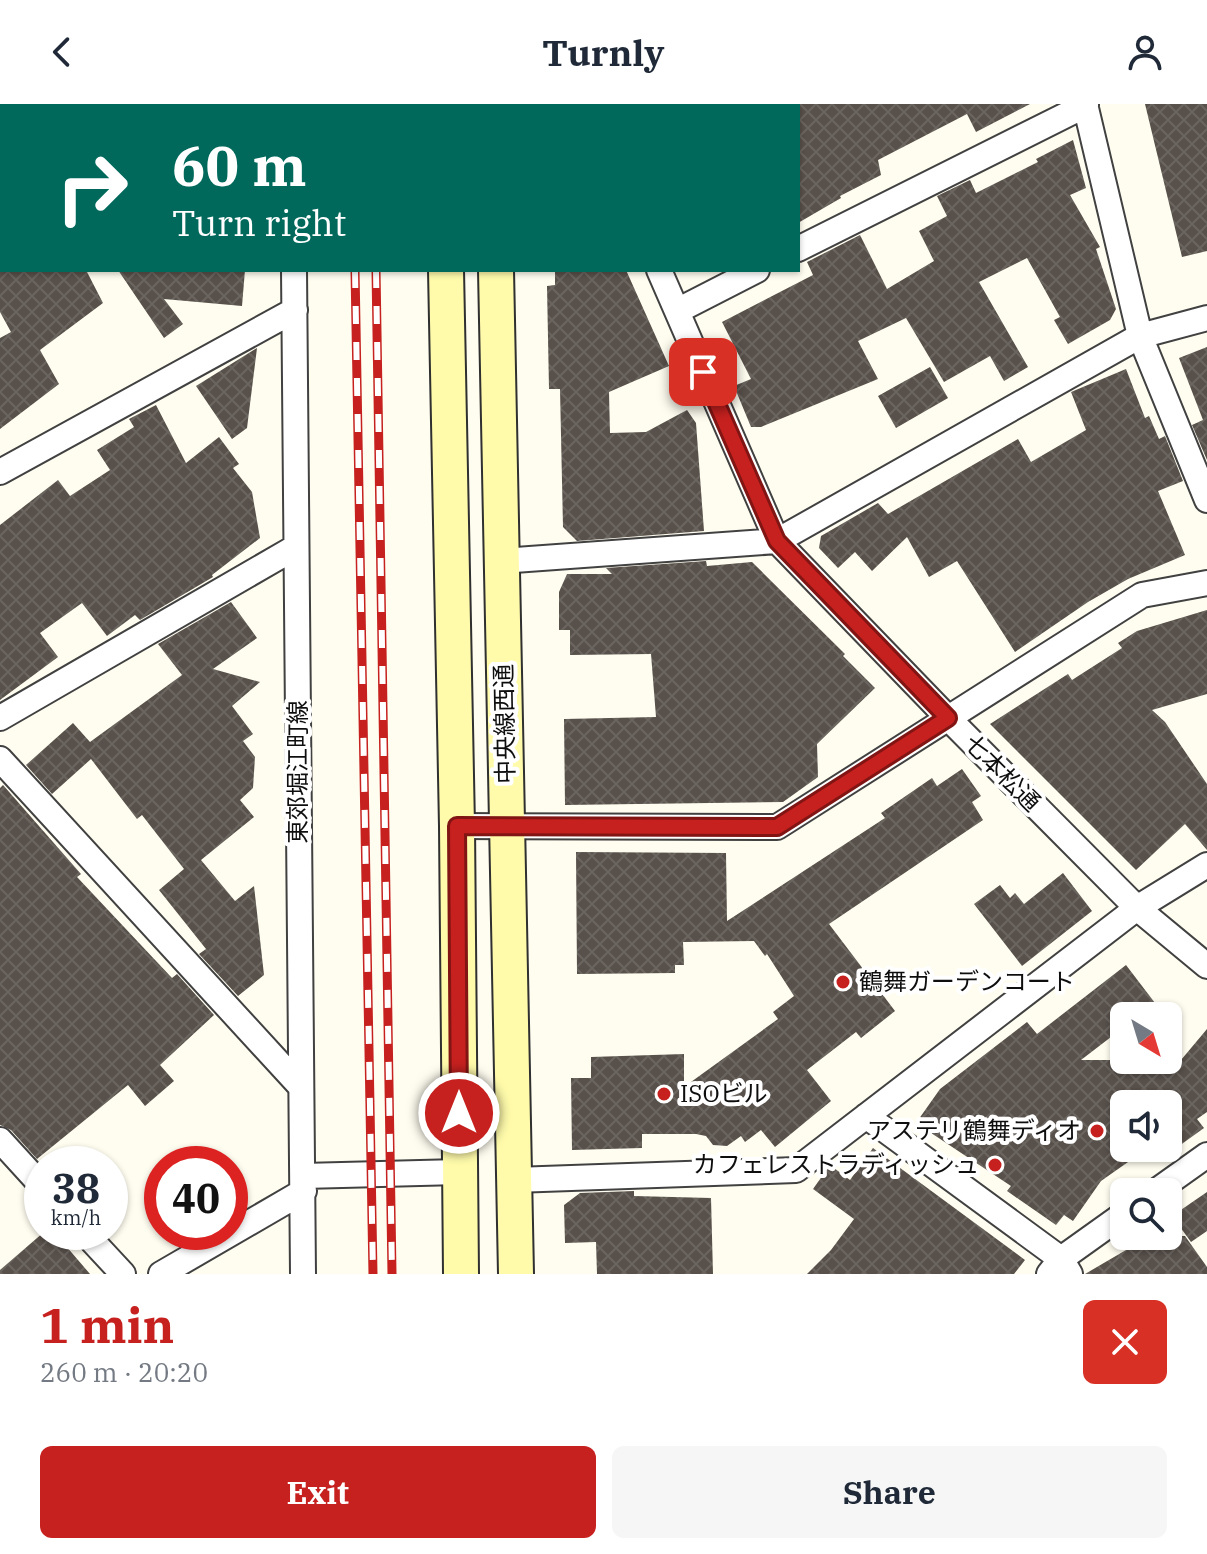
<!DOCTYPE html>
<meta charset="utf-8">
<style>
body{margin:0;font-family:"IBM Plex Serif","Noto Sans JP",serif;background:#f6f6f7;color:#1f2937;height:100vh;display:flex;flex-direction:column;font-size:30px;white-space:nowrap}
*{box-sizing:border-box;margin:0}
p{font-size:26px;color:#747a83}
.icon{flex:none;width:44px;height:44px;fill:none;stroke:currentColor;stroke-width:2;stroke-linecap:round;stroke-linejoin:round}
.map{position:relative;height:1170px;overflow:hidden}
.drawer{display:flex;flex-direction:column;background:#fff;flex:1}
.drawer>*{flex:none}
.hud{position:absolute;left:0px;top:0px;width:800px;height:168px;box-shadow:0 2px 6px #0004;background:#00695c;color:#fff;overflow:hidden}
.needle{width:52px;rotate:142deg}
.fabs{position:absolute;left:1110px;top:898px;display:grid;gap:16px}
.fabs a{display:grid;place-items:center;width:72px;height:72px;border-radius:12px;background:#fff;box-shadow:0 2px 6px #0004;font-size:40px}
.speed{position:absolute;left:24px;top:1042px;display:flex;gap:16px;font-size:40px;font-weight:700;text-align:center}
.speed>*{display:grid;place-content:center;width:104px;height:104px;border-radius:50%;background:#fff;box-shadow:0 2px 6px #0004;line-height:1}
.speed small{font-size:20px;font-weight:400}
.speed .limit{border:12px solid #d22;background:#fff;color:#111}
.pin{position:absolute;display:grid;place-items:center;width:68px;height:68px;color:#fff;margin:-34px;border-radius:16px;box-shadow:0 4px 12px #0006}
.me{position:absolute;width:88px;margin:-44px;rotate:0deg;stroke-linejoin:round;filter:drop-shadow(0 0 6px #0008)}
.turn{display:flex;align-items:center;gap:28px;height:168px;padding:0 40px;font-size:36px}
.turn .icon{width:104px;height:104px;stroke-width:2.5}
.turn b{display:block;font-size:56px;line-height:68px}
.round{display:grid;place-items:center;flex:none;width:84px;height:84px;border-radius:12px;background:#f6f6f7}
.head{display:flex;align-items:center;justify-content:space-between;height:136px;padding:0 40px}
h1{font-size:48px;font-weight:700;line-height:60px;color:#c6211f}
.cta{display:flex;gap:16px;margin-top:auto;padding:16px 40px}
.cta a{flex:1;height:92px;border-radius:12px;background:#c6211f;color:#fff;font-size:32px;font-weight:700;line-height:92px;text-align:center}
.cta a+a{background:#f6f6f7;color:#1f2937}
header{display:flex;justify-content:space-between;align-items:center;height:104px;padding:0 40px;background:#fff;font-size:36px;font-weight:700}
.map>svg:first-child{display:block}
</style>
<header><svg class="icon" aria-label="back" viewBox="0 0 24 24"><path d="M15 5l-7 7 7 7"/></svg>Turnly<svg class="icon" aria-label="person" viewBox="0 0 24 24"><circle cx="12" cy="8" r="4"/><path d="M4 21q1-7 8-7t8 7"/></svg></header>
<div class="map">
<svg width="1207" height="1170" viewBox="0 0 1207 1170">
<defs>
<pattern id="building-cross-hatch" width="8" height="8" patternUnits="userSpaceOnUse" patternTransform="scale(2)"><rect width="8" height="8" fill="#58504a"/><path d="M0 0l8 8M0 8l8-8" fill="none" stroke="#6b6560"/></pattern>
</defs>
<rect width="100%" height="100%" fill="#fffdf0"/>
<path fill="url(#building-cross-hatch)" d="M798,0H1030L976,28L967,10L878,56L881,71L840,92L841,94L798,119Z
M1145,0H1207V147L1182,153Z
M1073,36L1086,84L1070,91L1100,143L1096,145L1116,205L1110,216L1068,240L1054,216L1060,213L1027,154L979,178L1028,263L1004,277L990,252L944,278L906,214L858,237L878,275L761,323H751L734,282L751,275L722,218L813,171L807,158L860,131L887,185L934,157L919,127L947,112L937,92L970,76L976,89L1038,58L1036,55Z
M0,166H86L103,199L40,246L59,280L0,325V234L11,228L0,208Z
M118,166H245L242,202L164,195L183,220L164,234Z
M555,166H626L669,262L609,288L610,329L646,328L687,306L696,319L704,427L577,437L563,423L560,285H549L547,182L555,181Z
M1207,243V356L1192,321L1203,316L1179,254Z
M257,244L247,324L232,335L196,282Z
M930,263L948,294L896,324L878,292Z
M1126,265L1145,314L1149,312L1159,335L1165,332L1183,377L1158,387L1185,451L1128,475L1088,498L1015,548L957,457L929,473L907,433L872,467L855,448L838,464L819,444L821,432L878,399L888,410L1018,335L1031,358L1086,326L1071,288Z
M156,301L186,359L219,333L239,360L233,364L252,388L260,434L212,471L213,473L140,516L135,511L107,532L82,499L40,529L58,553L0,596V421L58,376L70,392L110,366L97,346L134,323L129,315Z
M706,457L707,462L752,458L845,550L843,552L875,584L817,640L818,673L783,698L565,701L564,615L656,613L651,550L570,551V526H559V488L567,470H612L606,464Z
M231,498L257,534L213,565L260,578L232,602L253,630L243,637L255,653L253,684L240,696L254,713L201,756L235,797L254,782L264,871L238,892L199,850L206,845L159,786L184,765L142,711L137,715L91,655L52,690L26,661L73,619L90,638L182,571L158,540Z
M1207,506V590L1152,606L1165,618L1207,680V746L1185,720L1136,766L990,620L1068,570L1072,576L1122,544L1118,539L1137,527Z
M962,665L981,692L972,698L983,716L829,820L895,907L861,934L856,928L807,966L831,997L775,1043L761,1026L745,1038L741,1032L727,1042L713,1041L706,1032L696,1030H642V1044L572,1046L571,974H591V953L684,950V983L778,915L773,908L794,892L767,850L765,852L754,837L683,838L684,861H675V869L577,870L576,748L726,749L727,817L885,714L881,709L932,674L937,682Z
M3,681L81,770L77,773L172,874L177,870L214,911L160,961L174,977L145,1002L128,981L37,1055L11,1026L0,1021V684Z
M1063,769L1092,807L1022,862L974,800L1000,781L1010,794L1015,789L1024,800Z
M1126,861L1155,899L1138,912H1124V923L1081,956H1181L1207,925V1008L1197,1015L1204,1024L1179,1042L1170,1028L1168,1030V1000H1124V1044H1148L1101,1077L1073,1117L1064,1111L1056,1121L1007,1087L1011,1082L916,1019L940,985L1027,918L1037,930Z
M873,1044L1025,1156L1014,1170H807L831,1146L854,1115L813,1085L830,1061L850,1076Z
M634,1087V1092L711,1094L713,1170H597L596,1138L565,1139L564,1101L580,1089Z
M1207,1088V1127L1191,1138L1172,1112Z
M44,1128H54L90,1170H0V1166Z
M1150,1132H1185L1207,1163V1170H1085Z"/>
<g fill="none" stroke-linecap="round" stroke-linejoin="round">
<defs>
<path id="street" d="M97,0L99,2
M293,0V2
M572,0L573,2
M1085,0L1140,232L1207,396
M179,2L182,0
M0,100L2,99
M798,145L1086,1
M294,166L303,1170
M659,166L777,437L948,614L1137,804L1207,862
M677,207L757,166
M0,368L295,206
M502,457L777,437L1140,232L1207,214
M0,614L296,443
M0,655L301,983
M457,722L777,723L1142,491L1207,479
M866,1012L1061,1155L1070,1170
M0,1036L42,1082
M303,1072L459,1068
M514,1076L796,1066L1137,804L1207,761
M1155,1088L1207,1051
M84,1128L123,1170
M161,1170L304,1087
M1049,1170L1061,1155L1124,1110"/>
<path id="secondary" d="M443,0V2
M493,0V2
M446,166L457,722L461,1170
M496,166L516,1170"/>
</defs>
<use href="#street" stroke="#414141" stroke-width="28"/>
<use href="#secondary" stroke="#303030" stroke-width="38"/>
<use href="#street" stroke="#fff" stroke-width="24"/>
<use href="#secondary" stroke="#fffbab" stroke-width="34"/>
<defs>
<path id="rail" d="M352,0V2
M373,0V2
M355,166L373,1170
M376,166L392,1170"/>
</defs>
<use href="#rail" stroke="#c6211f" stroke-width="9"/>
<use href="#rail" stroke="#fff" stroke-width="6" stroke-dasharray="18" stroke-linecap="butt"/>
</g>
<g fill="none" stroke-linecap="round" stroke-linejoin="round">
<defs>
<path id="route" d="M459,1009L457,722L777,723L948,614L777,437L703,268"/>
</defs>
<use href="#route" stroke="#811514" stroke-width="20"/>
<use href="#route" stroke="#c6211f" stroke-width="14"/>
</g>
<g fill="#c6211f" stroke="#fff" stroke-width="3">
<circle cx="843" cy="878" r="8"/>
<circle cx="664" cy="990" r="8"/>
<circle cx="1097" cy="1027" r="8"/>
<circle cx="995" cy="1061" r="8"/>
</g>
<g text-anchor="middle" stroke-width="8" stroke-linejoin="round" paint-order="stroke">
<g font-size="24" fill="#0e0e0e" stroke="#fff">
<text transform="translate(505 620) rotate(-91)" y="8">中央線西通</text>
<text transform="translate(298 668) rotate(-90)" y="8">東郊堀江町線</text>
<text transform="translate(1002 669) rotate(45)" y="8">七本松通</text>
</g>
<g font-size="24" fill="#0e0e0e" stroke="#fff" text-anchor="start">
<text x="859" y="886">鶴舞ガーデンコート</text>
<text x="680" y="998">ISOビル</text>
<text x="1081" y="1035" text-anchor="end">アステリ鶴舞ディオ</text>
<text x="979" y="1069" text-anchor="end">カフェレストラディッシュ</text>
</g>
</g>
</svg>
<div class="fabs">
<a><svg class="needle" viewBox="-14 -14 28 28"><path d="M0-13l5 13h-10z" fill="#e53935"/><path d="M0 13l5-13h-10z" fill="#747a83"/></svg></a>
<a><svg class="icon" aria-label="sound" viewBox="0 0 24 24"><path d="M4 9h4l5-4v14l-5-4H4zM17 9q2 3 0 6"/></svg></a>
<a><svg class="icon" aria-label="search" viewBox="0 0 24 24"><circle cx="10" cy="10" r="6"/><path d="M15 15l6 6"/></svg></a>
</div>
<div class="speed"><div>38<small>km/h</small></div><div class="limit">40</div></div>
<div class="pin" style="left:703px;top:268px;background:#d93025"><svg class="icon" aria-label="arrive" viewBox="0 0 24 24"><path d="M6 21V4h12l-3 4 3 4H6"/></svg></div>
<svg class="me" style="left:459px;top:1009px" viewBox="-20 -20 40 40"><circle r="17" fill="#c6211f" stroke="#fff" stroke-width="3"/><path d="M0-11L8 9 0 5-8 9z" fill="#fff"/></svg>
<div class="hud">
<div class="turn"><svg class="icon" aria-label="right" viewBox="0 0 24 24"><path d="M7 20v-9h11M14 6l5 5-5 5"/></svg><div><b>60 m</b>Turn right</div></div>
</div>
</div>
<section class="drawer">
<div class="head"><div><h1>1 min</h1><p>260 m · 20:20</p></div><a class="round" style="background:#d93025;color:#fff"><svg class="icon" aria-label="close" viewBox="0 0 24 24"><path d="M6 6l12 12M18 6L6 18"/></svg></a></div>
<div class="cta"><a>Exit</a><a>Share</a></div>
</section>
